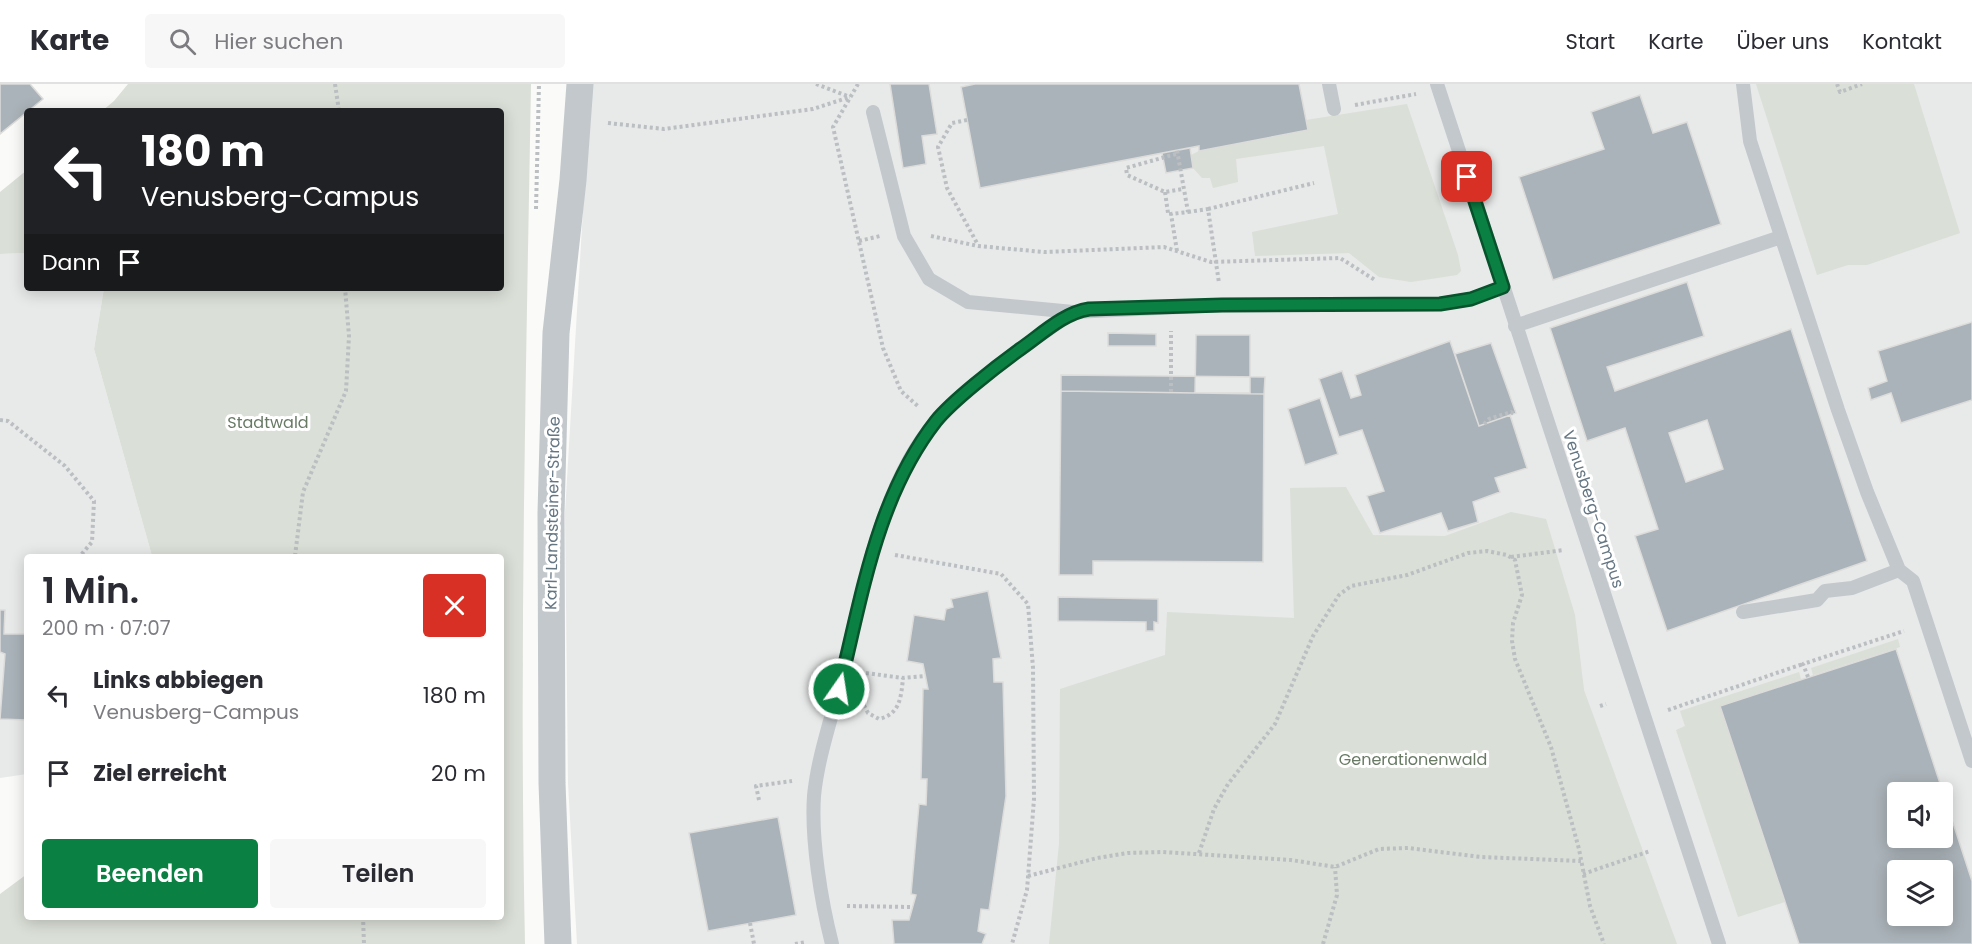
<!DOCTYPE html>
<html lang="de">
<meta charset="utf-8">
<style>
body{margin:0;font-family:Poppins,sans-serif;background:#f7f7f7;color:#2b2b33;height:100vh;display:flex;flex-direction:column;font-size:22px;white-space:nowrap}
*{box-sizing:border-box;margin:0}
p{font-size:20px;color:#7c7c81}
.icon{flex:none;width:33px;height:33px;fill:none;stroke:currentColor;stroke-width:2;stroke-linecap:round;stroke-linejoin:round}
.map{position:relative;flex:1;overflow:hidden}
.side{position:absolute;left:24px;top:470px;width:480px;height:366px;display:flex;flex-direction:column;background:#fff;border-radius:6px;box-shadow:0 3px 15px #0003}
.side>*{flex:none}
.hud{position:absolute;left:24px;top:24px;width:480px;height:183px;border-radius:6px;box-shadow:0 3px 15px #0003;background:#202124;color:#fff;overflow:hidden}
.tools{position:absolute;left:1887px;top:698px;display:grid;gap:12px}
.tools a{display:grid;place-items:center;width:66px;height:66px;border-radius:6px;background:#fff;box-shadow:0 3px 15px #0003;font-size:30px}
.pin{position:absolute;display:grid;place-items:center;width:51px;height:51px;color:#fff;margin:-26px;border-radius:12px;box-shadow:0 3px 9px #0006}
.me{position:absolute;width:66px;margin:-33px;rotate:13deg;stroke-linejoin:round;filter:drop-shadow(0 0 4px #0008)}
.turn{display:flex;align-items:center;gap:21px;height:126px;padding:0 18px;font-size:27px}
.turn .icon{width:78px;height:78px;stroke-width:2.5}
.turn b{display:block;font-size:42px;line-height:51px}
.then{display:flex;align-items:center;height:57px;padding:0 18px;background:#0003;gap:12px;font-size:22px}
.round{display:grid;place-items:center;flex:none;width:63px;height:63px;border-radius:6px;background:#f7f7f7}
.headline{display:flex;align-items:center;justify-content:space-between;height:102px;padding:0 18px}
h1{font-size:36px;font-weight:600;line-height:45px}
.primary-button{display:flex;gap:12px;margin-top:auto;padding:12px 18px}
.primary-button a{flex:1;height:69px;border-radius:6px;background:#0b8043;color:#fff;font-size:24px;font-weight:600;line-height:69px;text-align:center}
.primary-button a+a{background:#f7f7f7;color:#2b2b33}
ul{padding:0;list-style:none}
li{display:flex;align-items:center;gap:18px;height:78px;padding:0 18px}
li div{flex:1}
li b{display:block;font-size:22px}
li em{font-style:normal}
header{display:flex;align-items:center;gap:36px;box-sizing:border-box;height:84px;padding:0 30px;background:#fff;border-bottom:2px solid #e1e1e2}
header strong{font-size:28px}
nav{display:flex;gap:33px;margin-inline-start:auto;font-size:21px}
.search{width:420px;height:54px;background:#f7f7f7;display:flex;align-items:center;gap:15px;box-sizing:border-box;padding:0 21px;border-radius:6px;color:#7c7c81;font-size:22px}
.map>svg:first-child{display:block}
</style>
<header>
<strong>Karte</strong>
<div class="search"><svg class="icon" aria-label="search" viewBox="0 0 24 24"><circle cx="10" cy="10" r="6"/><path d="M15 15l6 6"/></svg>Hier suchen</div>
<nav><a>Start</a><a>Karte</a><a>Über uns</a><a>Kontakt</a></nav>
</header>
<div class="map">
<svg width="1972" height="860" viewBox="0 0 1972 860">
<rect width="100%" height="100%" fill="#fafaf8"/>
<path fill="#e8e9e9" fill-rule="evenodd" d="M593,0H1972V860H577L568,699L565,429L585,92ZM1898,708H1942V753H1898ZM1898,786H1942V831H1898Z
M27,169V204H104L94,265L152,472H27V690L0,694V170Z"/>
<path fill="#dadfd7" d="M128,0H531C526,287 519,573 525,860H0V810L27,790V832H501V472H152L94,265L104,204H501V27H102L114,17Z
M1756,0H1914L1960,149L1867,181H1848L1817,191Z
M1407,20L1458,171L1461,187L1457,191L1411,198L1379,193L1349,169L1255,172L1252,148L1338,130L1324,62L1236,75L1238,98L1213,104L1210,94H1202L1193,84L1191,71L1199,67L1306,36Z
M27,86V169L0,170V108Z
M1346,403L1373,451L1445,452L1511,428L1546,435L1575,531L1584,606L1677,860H1049L1059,760L1060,605L1165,571L1167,528L1294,534L1290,404Z
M1898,555L1900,563L1813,591L1811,584Z
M1799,588L1801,595L1720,622L1785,818L1738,833L1676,646L1685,642L1680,627Z"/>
<path fill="#aab3b9" stroke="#dcdcda" stroke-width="1.5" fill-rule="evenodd" d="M0,0H30L43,15L0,50Z
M890,0H929L937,50L922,52L926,80L903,84Z
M975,0H1299L1308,46L1199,67V62L980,104L961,3Z
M1640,11L1653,49L1687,38L1721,140L1553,196L1519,93L1604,65L1591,28Z
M1190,64L1193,84L1166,89L1162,69Z
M1687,198L1704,252L1607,283L1615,307L1791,245L1867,477L1667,547L1635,452L1658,445L1625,344L1587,357L1550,244ZM1707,336L1723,385L1686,398L1669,349Z
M1972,238V316L1901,339L1891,309L1871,316L1868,304L1887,297L1878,267Z
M1108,249L1156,250V262H1108Z
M1196,251H1250V309H1195Z
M1450,257L1479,342L1510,331L1527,384L1495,394L1500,408L1473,418L1478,438L1448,447L1441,429L1380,449L1367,412L1384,407L1362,346L1339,353L1319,295L1342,287L1351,314L1361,311L1355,291Z
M1491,259L1516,329L1479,342L1455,270Z
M1061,291L1265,293L1264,310L1061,307Z
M1061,307L1264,310L1263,478L1093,477V491H1059Z
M1320,314L1338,370L1305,381L1288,325Z
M988,507L1001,574L993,575L994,598H1003L1006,712L989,826L981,825L978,847L986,850L982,860H894L892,836H909L916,811L911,810L919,720L926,721L927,695H921L923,605H928L923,580L907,577L914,531L944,536L946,525L953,523L951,515Z
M1058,513L1158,515V539L1154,538V547H1146V538L1058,537Z
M0,526H5L4,550H27V636L0,635L5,570L0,568Z
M1896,565L1972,797V860H1799L1720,622ZM1898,708H1942V753H1898ZM1898,786H1942V831H1898Z
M778,733L796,831L708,847L689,749Z"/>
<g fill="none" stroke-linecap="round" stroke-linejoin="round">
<path stroke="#bbbfc2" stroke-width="4" stroke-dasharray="3 3" stroke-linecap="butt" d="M335,0L339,27
M816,0L850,13
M858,0L833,43L883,264L901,307L919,323
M1837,0L1840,8L1862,0
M1355,21L1416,10
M967,36L952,39L938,63L947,104L978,161
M608,39L664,45L813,25L850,13
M1176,70L1126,84L1127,91L1165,108L1183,105
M1165,108L1168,129L1171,130
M536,125L539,0
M1208,125L1314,99
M1188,128L1208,125L1219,199
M931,152L978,162L1044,168L1164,163L1211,178L1340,174L1375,196
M859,157L880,152
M1177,167L1171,130L1188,128L1177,66
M1171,308V247
M0,336L8,337L65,382L94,417L92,458L80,472
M1484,340L1489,335L1511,328L1516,331
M895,471L1001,490L1028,520L1033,584L1034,715L1027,806L1012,860
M295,472L303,408L346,307L349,252L345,204
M1511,473L1564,466
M866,589L903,594L925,592
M1808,593L1803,580L1904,547
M861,616L868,629L879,635C900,630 901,614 903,594
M1600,622L1606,620
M1668,626L1803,580
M759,716L756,702L792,697
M1199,769L1214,725L1228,700L1275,640L1313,552L1339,511L1351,502L1407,491L1468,469L1487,467L1507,471L1515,476L1522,511L1513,539L1512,557L1515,575L1551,663L1579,765L1590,822L1604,860
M1583,790L1650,767
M1028,792L1097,774L1128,769L1163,768L1291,776L1335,783L1379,765L1408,764L1481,773L1581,777
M847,822L912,823
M363,832L364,860
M750,839L754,860
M795,860L806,858
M1323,860L1337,811L1335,783"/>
<path stroke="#c3c8cc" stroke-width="14" d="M1329,0L1334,25
M1437,0L1719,860
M1743,0L1750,57L1838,326L1867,408L1899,486L1913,497L1972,677
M873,28L904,152L929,195L968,218L1073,228L1222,221L1440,220L1471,215L1503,203
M1515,242L1781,153
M1743,528L1817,516L1825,507L1852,504L1899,486
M832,860C821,817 811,755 814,712C818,670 834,628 843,588C862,509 882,396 938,335C976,294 1028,260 1073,228"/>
<path stroke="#c3c8cc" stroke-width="27" d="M558,860L552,699L551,429L556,249L573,96L580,0"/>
</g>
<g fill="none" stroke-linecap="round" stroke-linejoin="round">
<defs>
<path id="route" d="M839,605C862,513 876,414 936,337C952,317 997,282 1019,266C1041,251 1063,229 1089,225L1222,221L1440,220L1471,215L1503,203L1467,93"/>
</defs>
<use href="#route" stroke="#07532c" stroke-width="15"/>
<use href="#route" stroke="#0b8043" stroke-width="10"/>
</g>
<g text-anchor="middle" stroke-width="6" stroke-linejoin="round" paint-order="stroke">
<g font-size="16" fill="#687a64" stroke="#fff">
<text x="268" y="344">Stadtwald</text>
<text x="1413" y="681">Generationenwald</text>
</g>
<g font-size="16" fill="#657683" stroke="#fff">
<text transform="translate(1594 425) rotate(72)" y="6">Venusberg-Campus</text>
<text transform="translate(552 429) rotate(-89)" y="6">Karl-Landsteiner-Straße</text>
</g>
</g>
</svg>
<div class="tools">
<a><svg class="icon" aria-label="sound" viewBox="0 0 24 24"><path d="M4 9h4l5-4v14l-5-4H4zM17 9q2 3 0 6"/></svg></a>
<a><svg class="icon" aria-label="layers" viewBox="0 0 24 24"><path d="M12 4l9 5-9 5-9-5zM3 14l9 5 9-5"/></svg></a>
</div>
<div class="pin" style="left:1467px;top:93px;background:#d93025"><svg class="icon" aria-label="arrive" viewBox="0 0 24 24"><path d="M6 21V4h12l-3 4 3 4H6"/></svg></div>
<svg class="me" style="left:839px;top:605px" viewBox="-20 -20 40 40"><circle r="17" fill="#0b8043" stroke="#fff" stroke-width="3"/><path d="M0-11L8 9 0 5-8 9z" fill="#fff"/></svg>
<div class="hud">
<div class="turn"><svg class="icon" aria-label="left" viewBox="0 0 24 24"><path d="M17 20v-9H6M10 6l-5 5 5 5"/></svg><div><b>180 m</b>Venusberg-Campus</div></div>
<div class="then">Dann<svg class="icon" aria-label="arrive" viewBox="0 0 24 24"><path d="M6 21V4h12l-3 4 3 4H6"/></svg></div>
</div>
<section class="side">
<div class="headline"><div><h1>1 Min.</h1><p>200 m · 07:07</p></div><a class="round" style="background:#d93025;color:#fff"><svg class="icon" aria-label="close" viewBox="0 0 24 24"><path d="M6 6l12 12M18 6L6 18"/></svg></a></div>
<ul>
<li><svg class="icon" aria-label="left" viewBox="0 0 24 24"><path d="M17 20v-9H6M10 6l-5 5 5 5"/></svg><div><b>Links abbiegen</b><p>Venusberg-Campus</p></div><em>180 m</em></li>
<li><svg class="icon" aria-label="arrive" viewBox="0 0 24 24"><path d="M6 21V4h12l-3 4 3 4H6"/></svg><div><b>Ziel erreicht</b></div><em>20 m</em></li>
</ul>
<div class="primary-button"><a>Beenden</a><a>Teilen</a></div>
</section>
</div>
